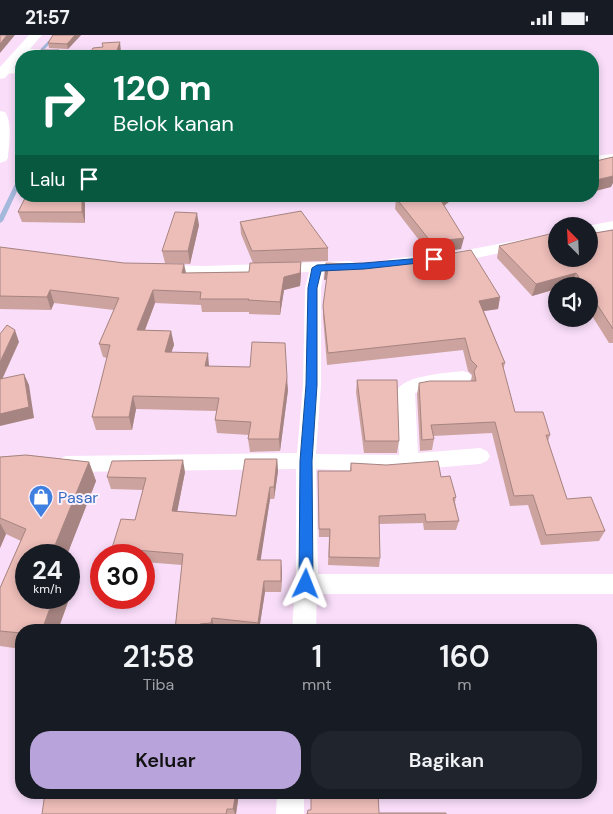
<!DOCTYPE html>
<html lang="id">
<style>
body{margin:0;font-family:"DM Sans",sans-serif;background:#20242c;color:#f1f3f6;height:100vh;display:flex;flex-direction:column;font-size:19px;white-space:nowrap}
*{box-sizing:border-box;margin:0}
p{font-size:16px;color:#9ea1a6}
.icon{flex:none;width:28px;height:28px;fill:none;stroke:currentColor;stroke-width:2;stroke-linecap:round;stroke-linejoin:round}
.map{position:relative;flex:1;overflow:hidden}
.drawer{position:absolute;left:15px;top:589px;width:582px;height:175px;display:flex;flex-direction:column;background:#171b24;border-radius:20px;box-shadow:0 2px 8px #0003}
.drawer>*{flex:none}
.banner{position:absolute;left:15px;top:15px;width:584px;height:152px;border-radius:20px;box-shadow:0 2px 8px #0003;background:#0b6e4f;color:#fff;overflow:hidden}
.needle{width:32px;rotate:336deg}
.tools{position:absolute;left:548px;top:182px;display:grid;gap:10px}
.tools a{display:grid;place-items:center;width:50px;height:50px;border-radius:50%;background:#171b24;box-shadow:0 2px 8px #0003;font-size:25px}
.speed{position:absolute;left:15px;top:509px;display:flex;gap:10px;font-size:25px;font-weight:700;text-align:center}
.speed>*{display:grid;place-content:center;width:65px;height:65px;border-radius:50%;background:#171b24;box-shadow:0 2px 8px #0003;line-height:1}
.speed small{font-size:12px;font-weight:400}
.speed .limit{border:8px solid #d22;background:#fff;color:#111}
.pin{position:absolute;display:grid;place-items:center;width:42px;height:42px;color:#fff;margin:-21px;border-radius:10px;box-shadow:0 2px 8px #0006}
.me{position:absolute;width:55px;margin:-28px;rotate:2deg;stroke-linejoin:round;filter:drop-shadow(0 0 4px #0008)}
.turn{display:flex;align-items:center;gap:18px;height:105px;padding:0 15px;font-size:22px}
.turn .icon{width:65px;height:65px;stroke-width:2.5}
.turn b{display:block;font-size:35px;line-height:42px}
.then{display:flex;align-items:center;height:48px;padding:0 15px;background:#0003;gap:10px;font-size:19px}
.eta{display:flex;justify-content:space-evenly;align-items:center;height:85px;text-align:center}
.eta b{font-size:30px;font-weight:600;line-height:35px}
.cta{display:flex;gap:10px;margin-top:auto;padding:10px 15px}
.cta a{flex:1;height:58px;border-radius:20px;background:#b8a3db;color:#111;font-size:20px;font-weight:600;line-height:58px;text-align:center}
.cta a+a{background:#20242c;color:#f1f3f6}
.status{display:flex;justify-content:space-between;align-items:center;height:35px;padding:0 25px;background:#171b24;direction:ltr}
.status svg{height:14px;fill:currentColor}
.map>svg:first-child{display:block}
</style>
<div class="status"><b>21:57</b><svg viewBox="0 0 49 12"><path d="M0 12V9h3v3zM5 12V6h3v6zM10 12V3h3v9zM15 12V0h3v12zM26 1h20v11H26zM47 4h2v5h-2z"/></svg></div>
<div class="map">
<svg width="613" height="779" viewBox="0 0 613 779">
<rect width="100%" height="100%" fill="#f9ddf9"/>
<g fill="none" stroke-linecap="round" stroke-linejoin="round">
<path fill="#a4b8dc" fill-rule="evenodd" d="M54,0H58L38,21H34Z
M19,44H21V66L19,65L16,51Z
M21,141V148L3,186L0,188V180L18,143Z"/>
<path fill="#fff" fill-rule="evenodd" d="M21,13L57,16H99L104,19L103,21H46L17,18L16,16Z
M21,32V38L0,39V33Z
M613,119V127L592,129V121Z
M613,186V194L589,199V191H587Z
M556,198V206L467,225L390,234L385,232L382,229L385,226L390,224L467,215Z
M350,226L355,228L358,231L355,234L324,237L321,253V350L316,419L399,420L397,355C406,340 446,338 463,336L469,338L472,342L469,346L415,358L418,418L480,413L487,416L490,421L487,426L480,429L385,437L316,434L318,539H613V559H317L316,595H292L296,535V434L66,437L59,434L56,429L59,424L66,421L297,418L303,350L305,253L309,237L205,241L160,240L155,238L152,235L155,232L160,230L205,231Z
M277,758H304V779H276Z"/>
<path fill="#fff" fill-rule="evenodd" d="M29,0H42L24,21H21V24L5,43L0,44V32Z
M0,76L5,77C13,89 9,109 8,123L6,126L0,128Z"/>
</g>
<path fill="#cca39e" d="M53,0H81L68,14L49,13L48,8Z
M592,98L599,105L595,116H592Z
M26,161H83L85,169V188L22,187L18,177Z
M416,161H451L450,166L444,171L461,214L429,218L395,174L396,163L416,162Z
M240,187L328,213V226L253,228L241,199Z
M199,190L190,229L165,228L162,216Z
M613,195V308H609L589,276V251H573L572,250L568,251H556V254L532,261L497,223L499,211L556,205Z
M0,212L186,238L249,237L301,227V240L300,251L284,255L280,280L249,279V277H202L201,270L155,268L145,295L171,296L174,310L171,317L209,331L288,355L280,416L250,417L248,404L249,400L217,398L215,385L217,376L136,374L132,395H96L92,382L107,323L103,322L99,309L114,275L54,268L51,275L0,274Z
M441,220L500,262L498,274L484,276L505,328L503,335L515,377L550,400L548,406L567,464L605,496L599,506L541,510L528,470L510,471L492,398L433,401L434,404L432,415L420,416L417,359L419,348L471,346L472,340L468,336L463,315L327,330L323,282V271L327,245H324L376,230V228L440,226Z
M357,345L399,406L397,418H364L356,357Z
M26,420L89,427L96,446L67,520H26V562H69V539L74,550L58,595H21V614L0,611V553L21,506L6,499L0,513V422Z
M277,424L278,436L274,464H270L260,525L282,537L281,557H265L259,595H230L214,593V595H175L182,530L144,527V520H114L112,513L135,485L143,455L111,454L107,442L185,437L177,476L236,481Z
M351,428L441,442L456,462L455,467L459,486L456,495H424L423,488L379,489L380,523L379,532L328,530L329,502H319L318,445L350,436Z
M239,758L236,779H42Z"/>
<path fill="#a68481" d="M7,0H15L0,18V9Z
M75,0H81L68,14L67,9Z
M120,7L121,17L120,21L116,18Z
M59,15L60,21H54Z
M613,141V148L611,152L592,157V146Z
M82,161H83L85,169V188L82,177Z
M444,161H451L450,166L438,175L440,164Z
M197,178L199,190L190,229L188,216Z
M464,203L461,214L429,218L431,207Z
M301,227V240L300,251L284,255L280,280V267L284,242Z
M184,229L187,242L182,238Z
M328,233V244L324,245L325,234Z
M576,238L572,250L568,251H556V254L532,261L536,249Z
M50,255L54,268L51,275L47,262Z
M153,255L155,268L140,308L137,295Z
M500,262L498,274L477,277L479,266Z
M15,295L19,307L0,349V327Z
M171,296L174,310L167,330L165,317Z
M208,318L209,331H205Z
M24,339L29,350L34,383L0,391V379Z
M287,342L288,355L280,416L279,404Z
M133,361L136,374L132,395L129,382Z
M277,424L278,436L274,464V452Z
M183,425L185,437L175,488L172,476Z
M89,427L96,446L67,520H51Z
M270,452V464L259,536L257,525Z
M0,488L6,499L0,513Z
M281,525L282,537L281,557Z
M69,539L74,550L58,595H42L54,562H69Z
M264,546L265,557L259,595H258V588Z
M212,583L214,593V595H213L211,588Z
M236,758H239L236,779H235L233,774Z"/>
<path fill="#edbdb8" stroke="#a68481" d="M0,0H7L0,9Z
M53,0H75L67,9L48,8Z
M120,7L116,18L147,19L146,21H88L93,13L103,12L102,8Z
M41,15H59L54,21H37Z
M592,98L599,105H592Z
M613,122V141L592,146V127Z
M26,161H82V177H18Z
M426,161H444L440,164L464,203L431,207L396,163Z
M301,176L328,213L252,216L240,187Z
M175,177L197,178L188,216H162Z
M613,195V294L589,257V251H585L576,238L536,249L499,211L550,199L556,205V224H589V199Z
M0,212L124,228L184,229L182,238L249,237L250,228L301,227L300,238L284,242L280,267L248,265L249,264H200L201,257L153,255L137,295L171,296L165,317L208,318L205,331L250,332L252,307L285,308L287,342L279,404H248L251,387L215,385L219,363L133,361L129,382H92L110,310L99,309L119,263L50,255L47,262L0,261Z
M471,215L500,262L479,266L505,328H502L515,377H543L550,400H546L567,464L591,462L605,496L546,500L533,460L514,461L495,387L431,390L434,404L422,405L419,348L430,346H476L474,336L477,331L471,325L465,303L328,318L323,271L328,233L325,234L326,228L377,230L376,228L446,226L441,220Z
M7,290L15,295L0,327V299Z
M24,339L29,372L0,379V344Z
M357,345H397L399,406H365Z
M26,420L89,427L51,520H26V562H54L42,595H21V598L0,596V553L26,494L0,483V422Z
M245,424H277L274,452H270L257,525H281V546H264L258,588L212,583L211,588L200,589V595H175L183,519L112,513L121,484L135,485L146,443L107,442L112,426L183,425L172,476L236,481Z
M438,426L441,442L450,441L456,462L453,463L459,486L426,487L425,479L379,481L380,523L329,522L330,494H319L318,436H351V428L386,430Z
M45,758H236L233,774H227L226,779H42Z
M311,758H378L379,778H446V779H307L308,775H311Z"/>
<path fill="#1a73e8" stroke="#114b97" d="M434,222L437,223V226L364,234L321,236L317,253V350L312,426L313,549L311,553L306,555L301,553L299,549L300,426L306,350L308,253L312,233L317,230L364,228Z"/>
<defs>
<symbol id="shop-pin" viewBox="-11 -11 22 30"><path d="M0 17L-7.5 6A9.5 9.5 0 1 1 7.5 6Z" fill="#3f7fe0" stroke="#fcf1fc"/><path d="M-5-2.5h2.3a2.7 3.5 0 0 1 5.4 0H5L5.5 6h-11ZM-1.5-2.5h3a1.5 2.3 0 0 0-3 0Z" fill="#fff"/></symbol>
</defs>
<g fill-rule="evenodd">
<use href="#shop-pin" x="27" y="448" width="28" height="38"/>
</g>
<g text-anchor="middle" stroke-width="4" stroke-linejoin="round" paint-order="stroke">
<g font-size="16" fill="#366cbe" stroke="#fcf1fc" text-anchor="start">
<text x="58" y="468">Pasar</text>
</g>
</g>
</svg>
<div class="tools">
<a><svg class="needle" viewBox="-14 -14 28 28"><path d="M0-13l5 13h-10z" fill="#e53935"/><path d="M0 13l5-13h-10z" fill="#9ea1a6"/></svg></a>
<a><svg class="icon" aria-label="sound" viewBox="0 0 24 24"><path d="M4 9h4l5-4v14l-5-4H4zM17 9q2 3 0 6"/></svg></a>
</div>
<div class="speed"><div>24<small>km/h</small></div><div class="limit">30</div></div>
<div class="pin" style="left:434px;top:224px;background:#d93025"><svg class="icon" aria-label="arrive" viewBox="0 0 24 24"><path d="M6 21V4h12l-3 4 3 4H6"/></svg></div>
<svg class="me" style="left:306px;top:549px" viewBox="-20 -20 40 40"><path d="M0-17L14 15 0 8-14 15z" fill="#1a73e8" stroke="#fff" stroke-width="4"/></svg>
<div class="banner">
<div class="turn"><svg class="icon" aria-label="right" viewBox="0 0 24 24"><path d="M7 20v-9h11M14 6l5 5-5 5"/></svg><div><b>120 m</b>Belok kanan</div></div>
<div class="then">Lalu<svg class="icon" aria-label="arrive" viewBox="0 0 24 24"><path d="M6 21V4h12l-3 4 3 4H6"/></svg></div>
</div>
<section class="drawer">
<div class="eta">
<div><b>21:58</b><p>Tiba</p></div>
<div><b>1</b><p>mnt</p></div>
<div><b>160</b><p>m</p></div>
</div>
<div class="cta"><a>Keluar</a><a>Bagikan</a></div>
</section>
</div>
